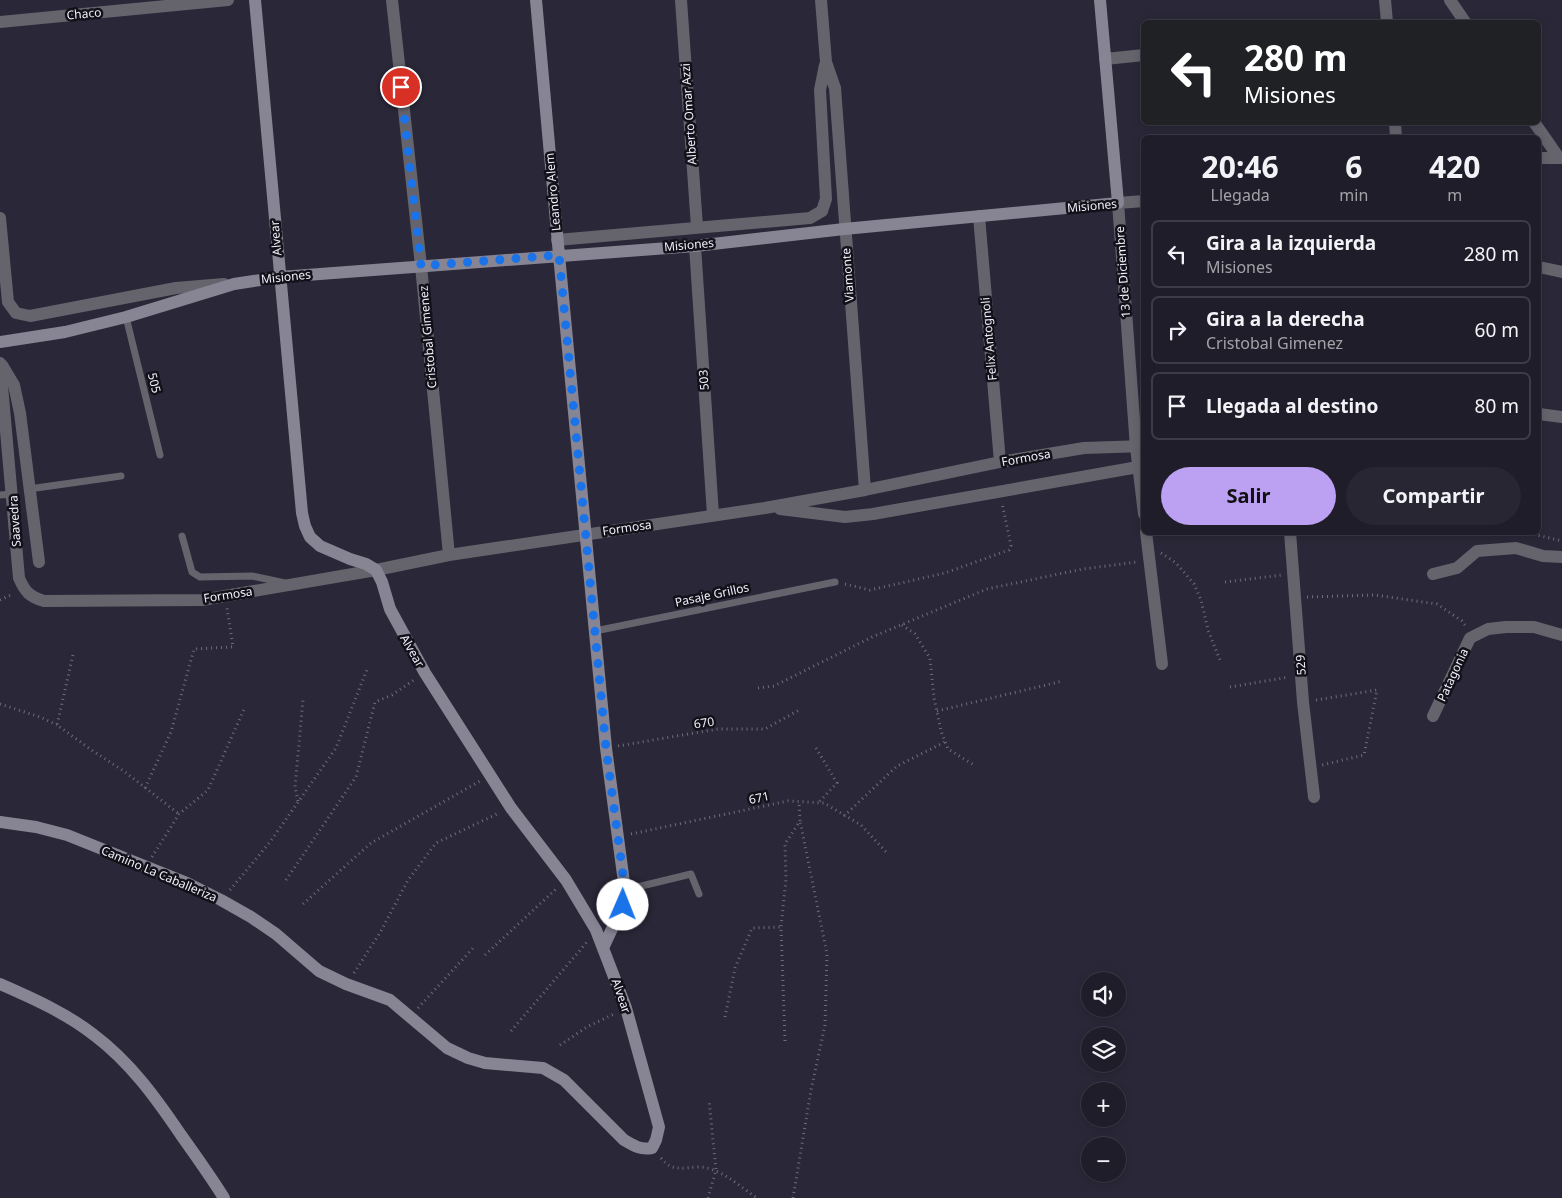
<!DOCTYPE html>
<html lang="es">
<meta charset="utf-8">
<style>
body{margin:0;font-family:"Noto Sans",sans-serif;background:#282632;color:#f1f3f6;height:100vh;display:flex;flex-direction:column;font-size:19px;white-space:nowrap}
*{box-sizing:border-box;margin:0}
p{font-size:16px;color:#a2a2a8}
.icon{flex:none;width:28px;height:28px;fill:none;stroke:currentColor;stroke-width:2;stroke-linecap:round;stroke-linejoin:round}
.map{position:relative;flex:1;overflow:hidden}
.panel{position:absolute;left:1141px;top:135px;width:400px;height:400px;display:flex;flex-direction:column;background:#201d2a;border-radius:8px;box-shadow:0 2px 8px #0003,0 0 0 1px #3d3b47}
.panel>*{flex:none}
.top-card{position:absolute;left:1141px;top:20px;width:400px;height:105px;border-radius:8px;box-shadow:0 2px 8px #0003,0 0 0 1px #3d3b47;background:#202124;color:#fff;overflow:hidden}
.buttons{position:absolute;left:1081px;top:972px;display:grid;gap:10px}
.buttons a{display:grid;place-items:center;width:45px;height:45px;border-radius:50%;background:#201d2a;box-shadow:0 2px 8px #0003,0 0 0 1px #3d3b47;font-size:25px}
.pin{position:absolute;display:grid;place-items:center;width:42px;height:42px;color:#fff;margin:-21px;border:2px solid #fff;border-radius:50%;box-shadow:0 1px 5px #0007}
.me{position:absolute;width:55px;margin:-28px;rotate:1deg;stroke-linejoin:round;filter:drop-shadow(0 0 4px #0008)}
.turn{display:flex;align-items:center;gap:18px;height:105px;padding:0 20px;font-size:22px}
.turn .icon{width:65px;height:65px;stroke-width:2.5}
.turn b{display:block;font-size:35px;line-height:42px}
.eta{display:flex;justify-content:space-evenly;align-items:center;height:85px;text-align:center}
.eta b{font-size:30px;font-weight:700;line-height:35px}
.action{display:flex;gap:10px;margin-top:auto;padding:10px 20px}
.action a{flex:1;height:58px;border-radius:30px;background:#bca0f2;color:#111;font-size:20px;font-weight:700;line-height:58px;text-align:center}
.action a+a{background:#282632;color:#f1f3f6}
ul{padding:0;list-style:none}
li{display:flex;align-items:center;gap:15px;height:68px;margin:0 10px 8px;padding:0 10px;border:2px solid #3d3b47;border-radius:8px}
li div{flex:1}
li b{display:block;font-size:19px}
li em{font-style:normal}
.map>svg:first-child{display:block}
</style>
<div class="map">
<svg width="1562" height="1198" viewBox="0 0 1562 1198">
<rect width="100%" height="100%" fill="#2a2738"/>
<g fill="none" stroke-linecap="round" stroke-linejoin="round">
<path stroke="#6f6d7c" stroke-width="3" stroke-dasharray="1 4" stroke-linecap="butt" d="M1524,532L1562,541
M1161,553L1176,563L1194,584L1201,600L1208,630L1220,660
M1225,582L1282,575
M845,584L870,590L945,573L1009,550L1011,546L1002,503
M1307,597L1375,595L1437,604L1462,621L1465,625
M0,600L13,594
M902,625L915,634L930,658L934,698L941,731L948,749L974,765
M73,655L57,725L93,751L125,772L179,814
M1230,687L1289,677
M758,688L774,686L872,637L987,589L1083,569L1137,562
M1316,700L1377,690L1364,755L1322,765
M0,704L40,717L57,725
M937,711L1063,681
M618,746L718,729H765L801,709
M816,748L837,783L819,802
M145,788L171,732L194,649L233,647L227,608
M298,801L295,787L303,700
M844,816L897,766L945,742
M631,834L788,801L824,803L861,825L888,854
M152,857L179,814L208,790L245,707
M286,880L356,777L375,702L392,695L414,680
M230,890L270,842L336,748L368,667
M303,904L371,843L480,781
M485,955L556,889
M354,973L381,931L408,880L436,843L499,813
M418,1008L475,946
M725,1017L735,968L752,928L781,927
M511,1031L587,942
M785,1041L781,927L786,879L785,844L800,821L799,802
M560,1045L587,1027L614,1014
M661,1158C673,1173 683,1167 700,1167C721,1168 740,1187 757,1198
M708,1198L716,1170L709,1100
M793,1198L811,1090L825,1025L827,954L800,821"/>
<path stroke="#65646d" stroke-width="7" d="M126,317L160,455
M29,489L121,476
M0,495L13,494
M182,536L192,572L200,577L252,576L285,583
M595,631L835,582
M625,890L691,874L699,894"/>
<path stroke="#65646d" stroke-width="12" d="M392,0L421,266L449,555
M681,0L697,227
M821,0L826,62L835,88L865,490
M1385,0L1387,22
M1450,0L1465,22
M0,22L228,0
M1105,59L1144,55
M1395,122L1396,138
M1534,122L1559,158
M1539,158H1562
M1144,201L1118,203L1136,447L1144,514
M979,216L1000,462
M0,218L8,302L16,313L30,316L176,288L224,284
M557,240L810,218L822,211L826,199L820,90L825,65
M695,246L713,515
M1539,267L1562,272
M0,363L19,578C25,592 30,597 44,601L202,600L376,570L449,555L765,508L865,490L1000,462L1084,448L1144,446
M2,365L14,385L20,413L39,562
M1539,414L1562,417
M780,509L845,517L873,514L1138,467
M1146,532L1162,664
M1290,532L1303,702L1314,797
M1433,574L1457,568L1477,551L1516,548L1543,556L1562,557
M1433,716L1470,638L1488,629L1506,627H1534L1562,635"/>
<path stroke="#878593" stroke-width="12" d="M536,0L559,255L606,748L625,890L623,905L604,946
M0,342L65,332L126,317L234,284L280,277L695,246L844,229L1118,203L1100,0
M0,822L36,827L67,835L187,883L221,900L251,917L276,934L319,971L346,984L390,1000L447,1048L468,1058L485,1063L543,1068L564,1080L624,1140C634,1146 640,1150 652,1148L656,1140L659,1127L626,1008L596,930L566,880L511,808L425,673L390,609L382,582L376,570L366,564L350,559L320,546L310,537L305,526L302,513L255,0
M0,984C32,998 66,1013 94,1035C130,1062 156,1098 181,1135C196,1156 211,1177 224,1198"/>
</g>
<g fill="none" stroke-linecap="round" stroke-linejoin="round">
<path stroke="#1a73e8" stroke-width="9" stroke-dasharray="0 16.2" d="M401,87L421,266L559,255L606,748L625,890L623,905"/>
</g>
<g text-anchor="middle" stroke-width="5" stroke-linejoin="round" paint-order="stroke">
<g font-size="12" fill="#f1effb" stroke="#121119">
<text transform="translate(84 14) rotate(-5)" y="4">Chaco</text>
<text transform="translate(689 114) rotate(-94)" y="4">Alberto Omar Azzi</text>
<text transform="translate(553 192) rotate(-95)" y="4">Leandro Alem</text>
<text transform="translate(1092 206) rotate(-5)" y="4">Misiones</text>
<text transform="translate(276 238) rotate(-95)" y="4">Alvear</text>
<text transform="translate(689 245) rotate(-5)" y="4">Misiones</text>
<text transform="translate(1123 272) rotate(-94)" y="4">13 de Diciembre</text>
<text transform="translate(848 275) rotate(-94)" y="4">Viamonte</text>
<text transform="translate(286 277) rotate(-6)" y="4">Misiones</text>
<text transform="translate(428 337) rotate(-95)" y="4">Cristobal Gimenez</text>
<text transform="translate(989 339) rotate(-95)" y="4">Felix Antognoli</text>
<text transform="translate(704 380) rotate(-94)" y="4">503</text>
<text transform="translate(154 383) rotate(76)" y="4">505</text>
<text transform="translate(1026 458) rotate(-10)" y="4">Formosa</text>
<text transform="translate(15 521) rotate(-94)" y="4">Saavedra</text>
<text transform="translate(627 528) rotate(-8)" y="4">Formosa</text>
<text transform="translate(228 595) rotate(-9)" y="4">Formosa</text>
<text transform="translate(712 595) rotate(-12)" y="4">Pasaje Grillos</text>
<text transform="translate(412 651) rotate(60)" y="4">Alvear</text>
<text transform="translate(1301 665) rotate(-94)" y="4">529</text>
<text transform="translate(1453 675) rotate(-65)" y="4">Patagonia</text>
<text transform="translate(704 723) rotate(-9)" y="4">670</text>
<text transform="translate(759 798) rotate(-12)" y="4">671</text>
<text transform="translate(159 874) rotate(23)" y="4">Camino La Caballeriza</text>
<text transform="translate(621 996) rotate(71)" y="4">Alvear</text>
</g>
</g>
</svg>
<div class="buttons">
<a><svg class="icon" aria-label="sound" viewBox="0 0 24 24"><path d="M4 9h4l5-4v14l-5-4H4zM17 9q2 3 0 6"/></svg></a>
<a><svg class="icon" aria-label="layers" viewBox="0 0 24 24"><path d="M12 4l9 5-9 5-9-5zM3 14l9 5 9-5"/></svg></a>
<a>+</a>
<a>−</a>
</div>
<div class="pin" style="left:401px;top:87px;background:#d93025"><svg class="icon" aria-label="arrive" viewBox="0 0 24 24"><path d="M6 21V4h12l-3 4 3 4H6"/></svg></div>
<svg class="me" style="left:623px;top:905px" viewBox="-20 -20 40 40"><circle r="19" fill="#fff"/><path d="M0-13L10 11 0 6-10 11z" fill="#1a73e8"/></svg>
<div class="top-card">
<div class="turn"><svg class="icon" aria-label="left" viewBox="0 0 24 24"><path d="M17 20v-9H6M10 6l-5 5 5 5"/></svg><div><b>280 m</b>Misiones</div></div>
</div>
<section class="panel">
<div class="eta">
<div><b>20:46</b><p>Llegada</p></div>
<div><b>6</b><p>min</p></div>
<div><b>420</b><p>m</p></div>
</div>
<ul>
<li><svg class="icon" aria-label="left" viewBox="0 0 24 24"><path d="M17 20v-9H6M10 6l-5 5 5 5"/></svg><div><b>Gira a la izquierda</b><p>Misiones</p></div><em>280 m</em></li>
<li><svg class="icon" aria-label="right" viewBox="0 0 24 24"><path d="M7 20v-9h11M14 6l5 5-5 5"/></svg><div><b>Gira a la derecha</b><p>Cristobal Gimenez</p></div><em>60 m</em></li>
<li><svg class="icon" aria-label="arrive" viewBox="0 0 24 24"><path d="M6 21V4h12l-3 4 3 4H6"/></svg><div><b>Llegada al destino</b></div><em>80 m</em></li>
</ul>
<div class="action"><a>Salir</a><a>Compartir</a></div>
</section>
</div>
